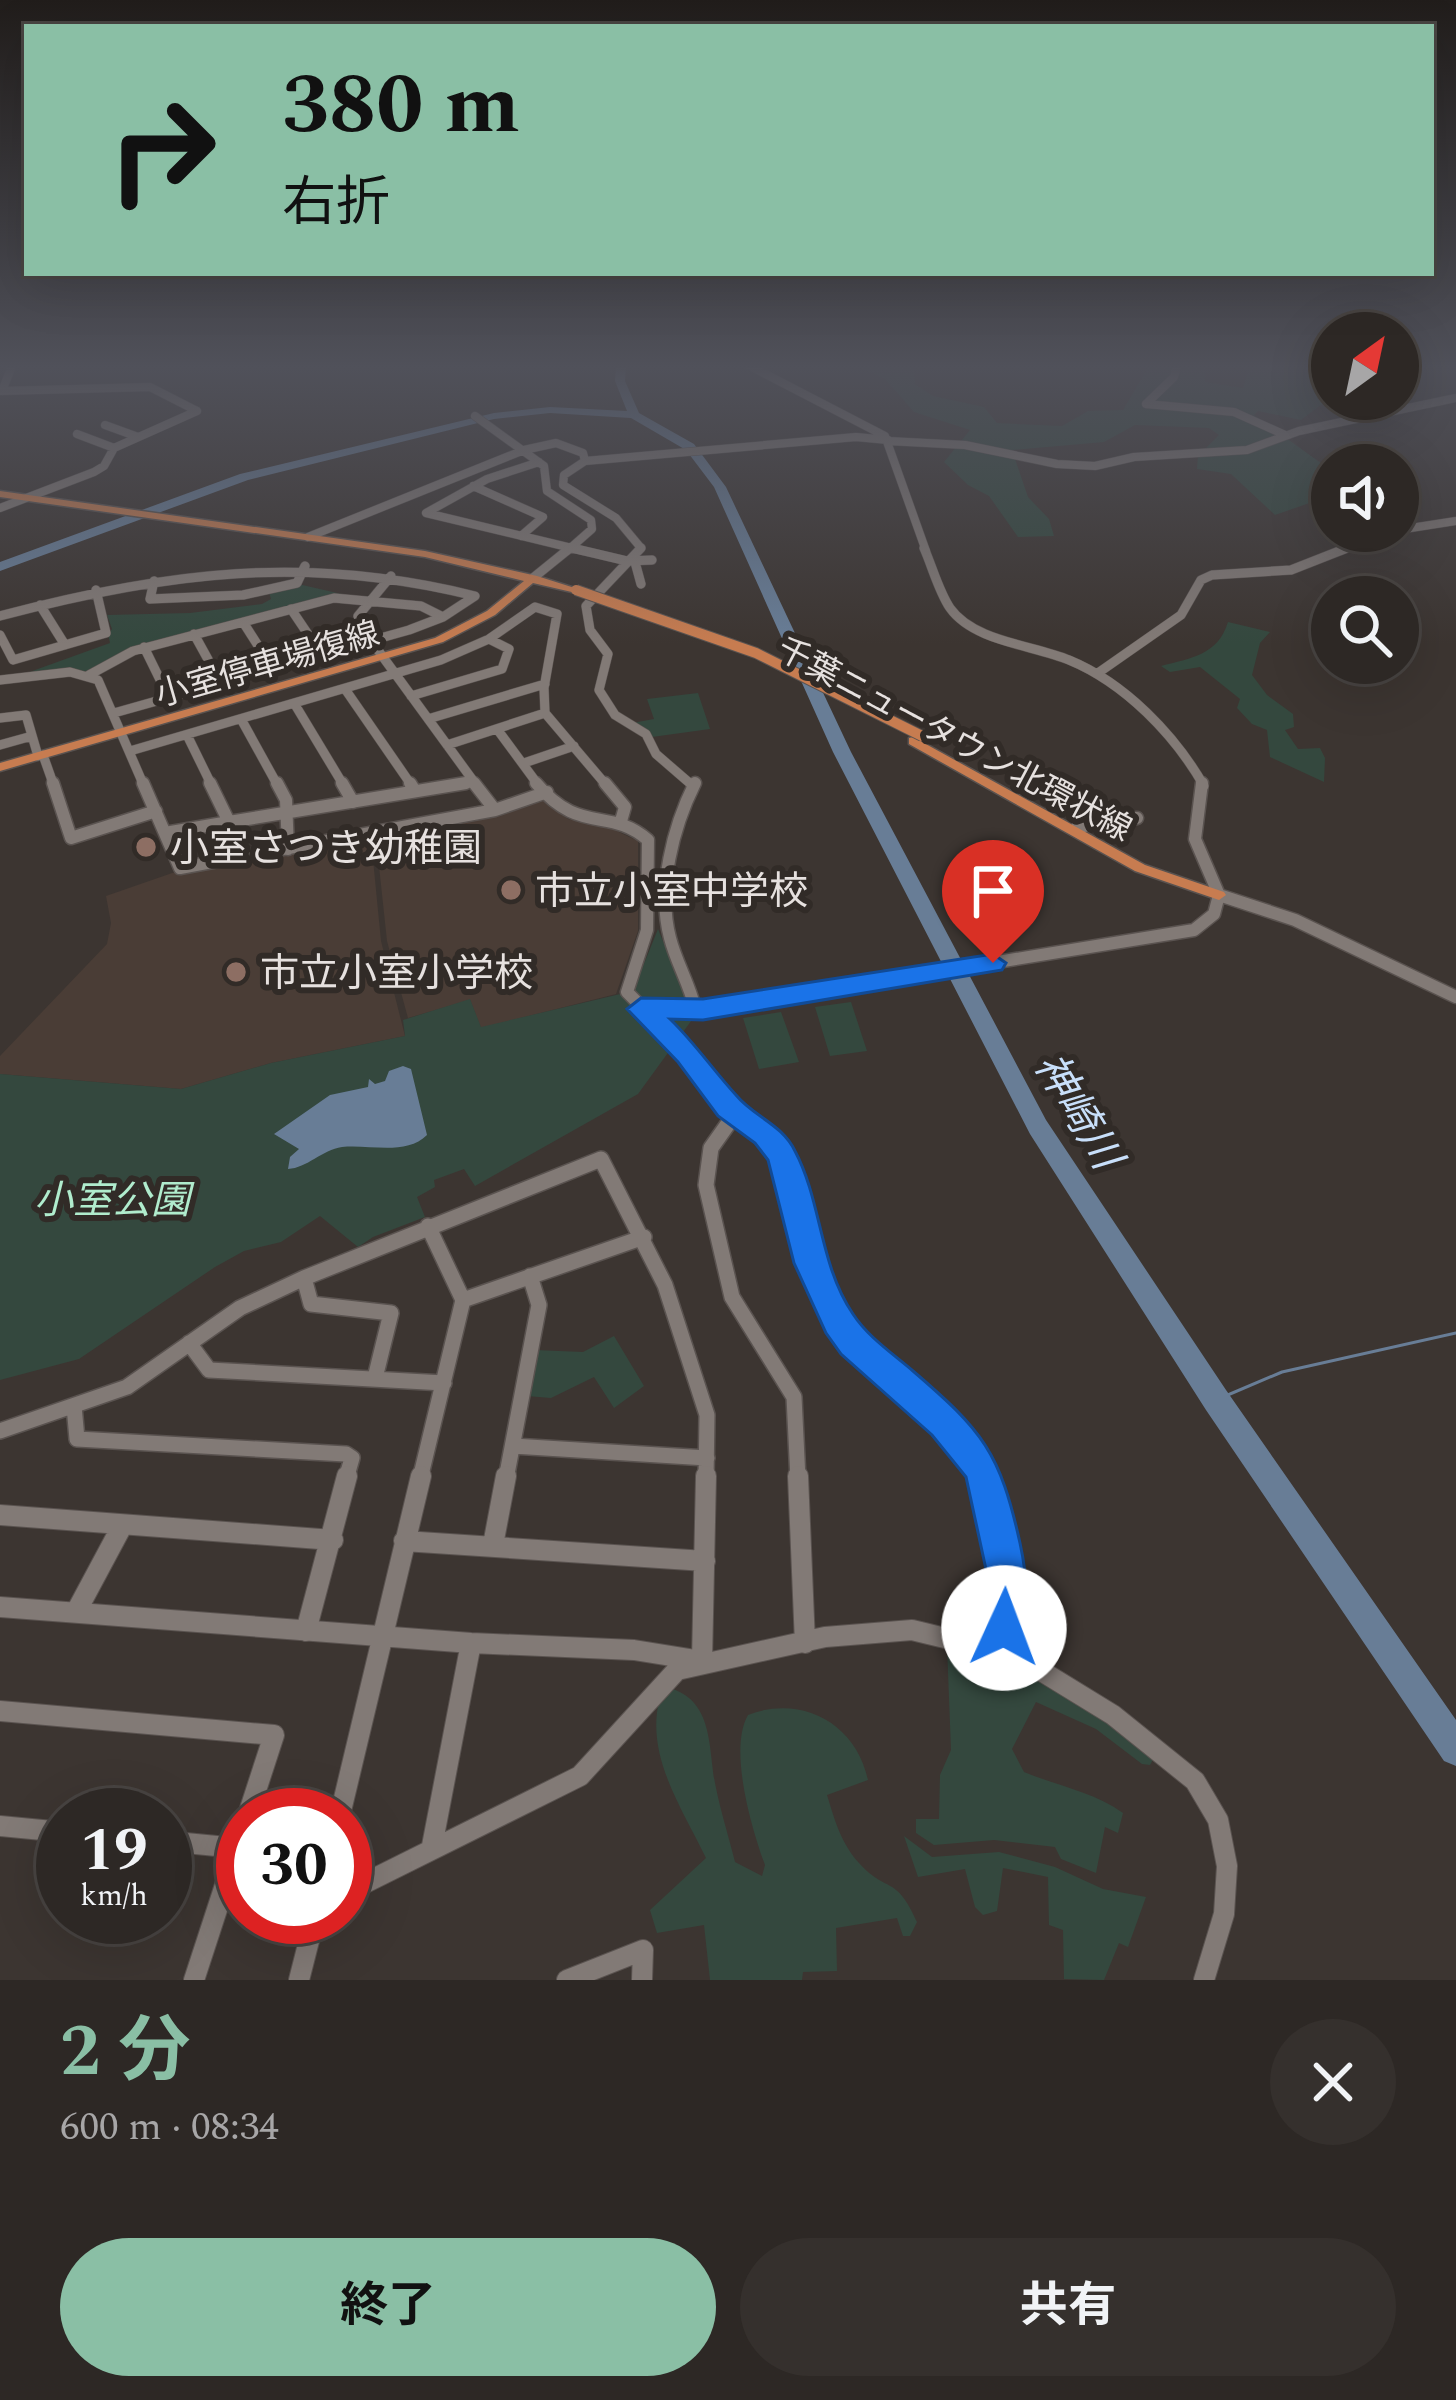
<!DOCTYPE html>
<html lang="ja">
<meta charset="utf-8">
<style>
body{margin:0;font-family:Spectral,"Noto Sans JP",serif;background:#35302d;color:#f1f3f6;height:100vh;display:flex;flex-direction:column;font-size:45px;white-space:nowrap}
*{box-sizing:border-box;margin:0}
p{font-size:39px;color:#a7a6a7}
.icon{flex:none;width:66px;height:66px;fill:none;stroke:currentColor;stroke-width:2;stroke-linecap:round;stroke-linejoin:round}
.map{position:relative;height:1980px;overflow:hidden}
.panel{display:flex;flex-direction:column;background:#2d2825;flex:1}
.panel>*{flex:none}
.guide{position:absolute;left:24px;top:24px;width:1410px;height:252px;border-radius:0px;box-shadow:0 12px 48px #0002,0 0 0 3px #484442;background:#8abfa5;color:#111;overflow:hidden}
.needle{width:78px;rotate:33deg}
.buttons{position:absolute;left:1311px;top:312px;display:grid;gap:24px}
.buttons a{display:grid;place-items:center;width:108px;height:108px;border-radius:50%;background:#2d2825;box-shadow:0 12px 48px #0002,0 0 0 3px #484442;font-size:60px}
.speed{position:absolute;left:36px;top:1788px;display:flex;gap:24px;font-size:60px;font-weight:700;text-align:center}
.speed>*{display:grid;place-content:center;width:156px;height:156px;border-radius:50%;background:#2d2825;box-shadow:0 12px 48px #0002,0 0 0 3px #484442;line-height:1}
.speed small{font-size:30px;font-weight:400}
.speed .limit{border:18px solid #d22;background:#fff;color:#111}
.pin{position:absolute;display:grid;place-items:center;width:102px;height:102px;color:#fff;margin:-123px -51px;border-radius:50% 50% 50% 0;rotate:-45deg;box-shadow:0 0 12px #0007}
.pin .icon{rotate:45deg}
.me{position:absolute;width:132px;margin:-66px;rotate:2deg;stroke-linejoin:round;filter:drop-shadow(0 0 9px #0008)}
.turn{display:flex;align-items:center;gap:42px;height:252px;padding:0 60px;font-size:54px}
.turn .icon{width:156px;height:156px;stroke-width:2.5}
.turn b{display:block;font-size:84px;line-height:102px}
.round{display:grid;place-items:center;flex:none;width:126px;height:126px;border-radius:63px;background:#35302d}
.summary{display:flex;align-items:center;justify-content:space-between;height:204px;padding:0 60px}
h1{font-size:72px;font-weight:700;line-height:90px;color:#8abfa5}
.action{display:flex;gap:24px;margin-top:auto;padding:24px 60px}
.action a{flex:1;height:138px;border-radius:72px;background:#8abfa5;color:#111;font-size:48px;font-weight:700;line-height:138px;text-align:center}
.action a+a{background:#35302d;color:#f1f3f6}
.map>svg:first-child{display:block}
</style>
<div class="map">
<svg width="1456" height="1980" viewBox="0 0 1456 1980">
<rect width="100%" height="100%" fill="#3c3531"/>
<path fill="#4a3d36" d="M542,798L568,819L604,825L638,841V931L616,994L481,1028L470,1000L408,1018L387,941L376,838L476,821Z
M371,839L381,941L405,1036L271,1063L181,1089L0,1074V1056L107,944L111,923L106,896L178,871Z"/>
<path fill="#34483e" d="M859,366H914L915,384L933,396L984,407L997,423L1062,426L1088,411L1123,410L1149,366H1206L1205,382L1243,388L1250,366H1332V399H1368L1352,407L1326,401L1301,420L1258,411L1254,415L1325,466L1313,477L1332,487L1324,498L1275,515L1231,474L1197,469L1198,456L1219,435L1209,428L1135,425L1104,442L1012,450L1028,497L1049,519L1054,536L1018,537L989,496L968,485L944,462L970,430L914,412L885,379Z
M298,584L346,595L143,646L88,671L24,674L110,643L108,634L112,629L107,615L190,613L262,604L271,599L269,592Z
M1228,622L1270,632L1260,643L1252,675L1267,695L1293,714L1294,727L1285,730L1298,749L1320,748L1325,758L1324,782L1270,757L1267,730L1252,724L1237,708L1240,699L1200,667L1170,672L1161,666C1191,658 1218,655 1228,622Z
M698,693L710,729L652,737L632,723L654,719L647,699Z
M658,929L694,1017L638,1094L475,1186L464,1169L434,1180L435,1187L417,1197L425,1217L373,1237L358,1247L320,1216L281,1242L244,1251L215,1267L79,1359L0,1380V1074L181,1089L271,1063L405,1036L403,1020L470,999L481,1027L633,991Z
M851,1002L867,1051L830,1056L815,1007Z
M781,1012L799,1062L759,1069L743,1018Z
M614,1336L644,1386L614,1408L594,1377L551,1398L527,1396L534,1350L583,1352Z
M947,1646L969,1655L998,1656L1157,1752L1150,1765L1142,1764L1096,1729L1036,1702L1012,1749L1024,1772C1058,1786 1094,1792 1123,1813L1118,1833L1105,1827L1096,1873L1061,1859L1055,1847L994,1840L934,1845L916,1833V1819H939L940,1775L951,1750Z
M673,1689C715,1704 708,1752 716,1788C721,1813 729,1837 735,1862L762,1876L765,1865C752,1830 728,1749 748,1715C801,1694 856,1723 868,1780L827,1795C835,1821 841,1843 859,1863C887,1894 896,1874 917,1922L910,1936H903L897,1918L836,1928L837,1971L803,1972L802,1980H710L704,1925L657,1933L650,1910L706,1858C682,1808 646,1757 659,1701Z
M904,1836L932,1857L999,1852L1055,1867L1103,1889L1146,1897L1128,1947L1119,1943L1104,1980L1064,1979L1063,1930L1049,1925L1048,1877L1003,1868L997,1911L983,1915L975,1907L965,1869L918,1877Z"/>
<path fill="#687d96" d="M403,1066L411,1069L427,1135C406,1156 369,1144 342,1147C322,1150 307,1168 288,1169L290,1157L299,1149L274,1134L330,1095L368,1087L369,1079L375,1084L385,1081L389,1071Z"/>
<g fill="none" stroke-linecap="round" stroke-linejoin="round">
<path stroke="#687d96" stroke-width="3" d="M1216,1400L1282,1372L1456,1333"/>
<path fill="#687d96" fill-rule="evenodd" d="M616,366H626L625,381L639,413L694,444L726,487L851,752L1046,1120L1226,1390L1456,1720V1766L1444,1761L1206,1410L1030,1134L833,752L714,487L686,450L631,418L550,413L494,419L248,480L0,571V562L240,474L494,413L550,407L627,411L615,381Z"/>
<defs>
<path id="minor-far4" d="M750,366L885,436L926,551
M0,391L150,387L197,411
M2,391L12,366
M1146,404L1234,412L1285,435
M1146,404L1174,377L1177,366
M475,416L544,466L547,491L591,520L592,529L567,551
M105,425L138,437
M77,434L114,448
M888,441L965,445L1057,464L1095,466L1134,457L1247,450L1299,431L1456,398
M585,461L856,437L888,440
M539,462L487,479L426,513L584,551
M473,486L543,517L521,536
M0,508L94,472L104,466L114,448L197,411
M1398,530L1456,521
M308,537L524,450L556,443L583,453L585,461L564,475L563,485L616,518L641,548L638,551
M1340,551L1390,531"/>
<path id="minor-far3" d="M572,548L627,561L652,560
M641,548L586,606L590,630L608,654L599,690L615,715L646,734L656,754L693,786
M924,548C932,566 939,592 950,608C974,642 1034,645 1069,660C1125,683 1175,735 1204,786
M635,562L641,584
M391,576L358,616L364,631L477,786
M533,578L570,548
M154,581L150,599L243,595L297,583L305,566
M40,605L65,645
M291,609L322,655
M0,616C165,572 307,554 475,596L443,617L409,630L114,713
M243,622L273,669
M194,634L221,683
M0,635L13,660L106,633L96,590
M144,647L169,698
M1098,673L1181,615L1201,580L1212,575L1291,570L1347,548
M89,675L133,651L334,598L421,606L443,617
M0,680L70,672L98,680L144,786
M345,689L412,786
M411,696L502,669L509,649L489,639
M294,703L344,786
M0,718L26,715L38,756
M241,719L278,786
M428,719L545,684
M497,729L539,786
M187,735L212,786
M0,745L32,736
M447,745L545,713
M130,751L441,660L489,639L535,607L557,614L544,688L545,713L607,786
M43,755L54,786
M524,763L574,746
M448,786L474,782"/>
<path id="minor-far2" d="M53,783L71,838L156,811
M143,783L180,868L495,810
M210,783L229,822L466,783
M277,783L286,800L288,849
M342,783L353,802
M410,783L415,791
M474,783L495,810L547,792
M536,783C580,836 609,806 648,840L647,930L627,992L688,1054L714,1089
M605,783L625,807L621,821
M695,783C673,827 657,889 670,938C676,962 689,983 695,1008
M1202,783L1195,839L1219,895
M1077,827L1137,818
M165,833L229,822
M1219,895L1295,920L1456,997
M642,1009L703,1010L1194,930L1214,914L1219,895"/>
<path id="minor-far1" d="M712,1086C732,1113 771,1129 783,1158C805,1213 807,1273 841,1325C880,1384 958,1412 987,1479
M735,1114L711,1148L706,1185L732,1297L794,1397L798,1479
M304,1278L311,1304L391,1313L375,1378
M463,1300L644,1237
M189,1343L209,1370L444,1383
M74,1406L77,1439L346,1454L352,1458L346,1479
M0,1431L127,1387L240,1308L304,1278L601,1159L665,1285L707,1415L706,1479
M513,1446L707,1458
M420,1479L463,1300L428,1226
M506,1479L539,1305L530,1276"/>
<path id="minor" d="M798,1476L805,1643
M986,1476L1007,1574L999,1645
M0,1515L333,1540
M404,1541L705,1561
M493,1545L506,1476
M0,1607L471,1643L634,1650L702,1661L706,1476
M76,1612L122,1526
M306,1631L347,1476
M0,1711L274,1735L248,1815
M340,1815L421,1476
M0,1826L63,1832
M165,1841L237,1848
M432,1846L471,1643
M345,1893L580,1776L677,1670L825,1637L912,1630L974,1645H999L1113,1715L1195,1781L1218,1820L1227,1866L1224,1914L1204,1980
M194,1980L243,1830
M299,1980L315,1917
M567,1980L643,1950L642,1980"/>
<path id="major" d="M0,491L425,551L537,576L581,590L576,593L533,583L495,615L443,642L0,771V763L435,638L487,611L524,581L425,557L0,497Z
M913,737L1145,865L1224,892L1226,895L1219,900L1135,871L909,744V738Z"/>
</defs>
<use href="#minor-far4" stroke="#5a5350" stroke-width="9"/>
<use href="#minor-far3" stroke="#5a5350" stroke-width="10"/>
<use href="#minor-far2" stroke="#5a5350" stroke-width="15"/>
<use href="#minor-far1" stroke="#5a5350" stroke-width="18"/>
<use href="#minor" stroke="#5a5350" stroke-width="22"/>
<use href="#major" stroke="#5a5350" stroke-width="3"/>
<use href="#minor-far4" stroke="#827a76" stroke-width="8"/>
<use href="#minor-far3" stroke="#827a76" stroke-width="9"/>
<use href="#minor-far2" stroke="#827a76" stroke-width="12"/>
<use href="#minor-far1" stroke="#827a76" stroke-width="15"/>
<use href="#minor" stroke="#827a76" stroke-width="20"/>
<use href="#major" fill="#c77c50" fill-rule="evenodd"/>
<defs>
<path id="major-bridge" d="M576,590L756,653L922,736"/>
</defs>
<use href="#major-bridge" stroke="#5a5350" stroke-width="12" stroke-linecap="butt"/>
<use href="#major-bridge" stroke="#c77c50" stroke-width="10"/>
</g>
<linearGradient id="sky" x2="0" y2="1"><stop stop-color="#211d1b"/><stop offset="0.57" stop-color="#50515a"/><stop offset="1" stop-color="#50515a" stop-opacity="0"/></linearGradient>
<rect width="1456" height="644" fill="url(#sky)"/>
<path fill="#1a73e8" stroke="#114b97" stroke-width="3" d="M993,954L1006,963L1002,970L703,1020L670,1019C695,1043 713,1070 736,1095C754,1117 782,1124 795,1151C822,1202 819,1264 853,1314C868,1337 892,1353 913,1371C983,1431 1000,1452 1020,1543C1027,1575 1031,1611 1018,1642L1004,1648L989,1642L983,1628L987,1574L966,1477L932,1435L841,1354L826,1333L794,1263L768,1160L755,1143L718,1116L678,1062L627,1009L641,998L703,999Z"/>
<g fill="#8d6e63" stroke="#312b27" stroke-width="4.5">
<circle cx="146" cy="847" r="12"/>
<circle cx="511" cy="890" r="12"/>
<circle cx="236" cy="972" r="12"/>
</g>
<g text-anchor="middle" stroke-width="12" stroke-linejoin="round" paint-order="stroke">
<g font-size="33" fill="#e6e1df" stroke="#312b27">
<text transform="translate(267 663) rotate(-16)" y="12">小室停車場復線</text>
<text transform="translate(955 738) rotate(28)" y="12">千葉ニュータウン北環状線</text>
</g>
<g font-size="39" fill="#e6e1df" stroke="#312b27" text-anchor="start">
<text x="170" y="861">小室さつき幼稚園</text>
<text x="535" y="904">市立小室中学校</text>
<text x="260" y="986">市立小室小学校</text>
</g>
<g font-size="39" font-style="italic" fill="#b0eccd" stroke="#312b27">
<text x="112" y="1213">小室公園</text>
</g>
<g font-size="42" font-style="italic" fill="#c8dffa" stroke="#312b27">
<text transform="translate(1079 1110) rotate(59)" y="15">神崎川</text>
</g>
</g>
</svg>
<div class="buttons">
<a><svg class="needle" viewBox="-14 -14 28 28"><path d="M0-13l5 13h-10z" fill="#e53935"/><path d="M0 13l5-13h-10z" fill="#a7a6a7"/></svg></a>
<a><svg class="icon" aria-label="sound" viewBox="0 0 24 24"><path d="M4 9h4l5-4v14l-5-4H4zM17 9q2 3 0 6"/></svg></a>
<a><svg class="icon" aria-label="search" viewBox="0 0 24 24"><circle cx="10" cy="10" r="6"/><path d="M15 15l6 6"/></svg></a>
</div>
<div class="speed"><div>19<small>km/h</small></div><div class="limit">30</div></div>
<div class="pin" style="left:993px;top:963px;background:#d93025"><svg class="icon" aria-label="arrive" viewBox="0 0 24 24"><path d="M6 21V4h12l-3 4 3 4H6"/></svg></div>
<svg class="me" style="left:1004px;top:1628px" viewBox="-20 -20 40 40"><circle r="19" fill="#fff"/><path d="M0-13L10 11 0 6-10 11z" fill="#1a73e8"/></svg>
<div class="guide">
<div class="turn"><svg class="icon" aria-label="right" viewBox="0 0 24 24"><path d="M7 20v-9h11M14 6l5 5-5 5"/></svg><div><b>380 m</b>右折</div></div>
</div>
</div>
<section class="panel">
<div class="summary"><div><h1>2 分</h1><p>600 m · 08:34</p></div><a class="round"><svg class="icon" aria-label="close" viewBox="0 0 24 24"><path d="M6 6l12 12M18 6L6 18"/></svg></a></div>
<div class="action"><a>終了</a><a>共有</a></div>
</section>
